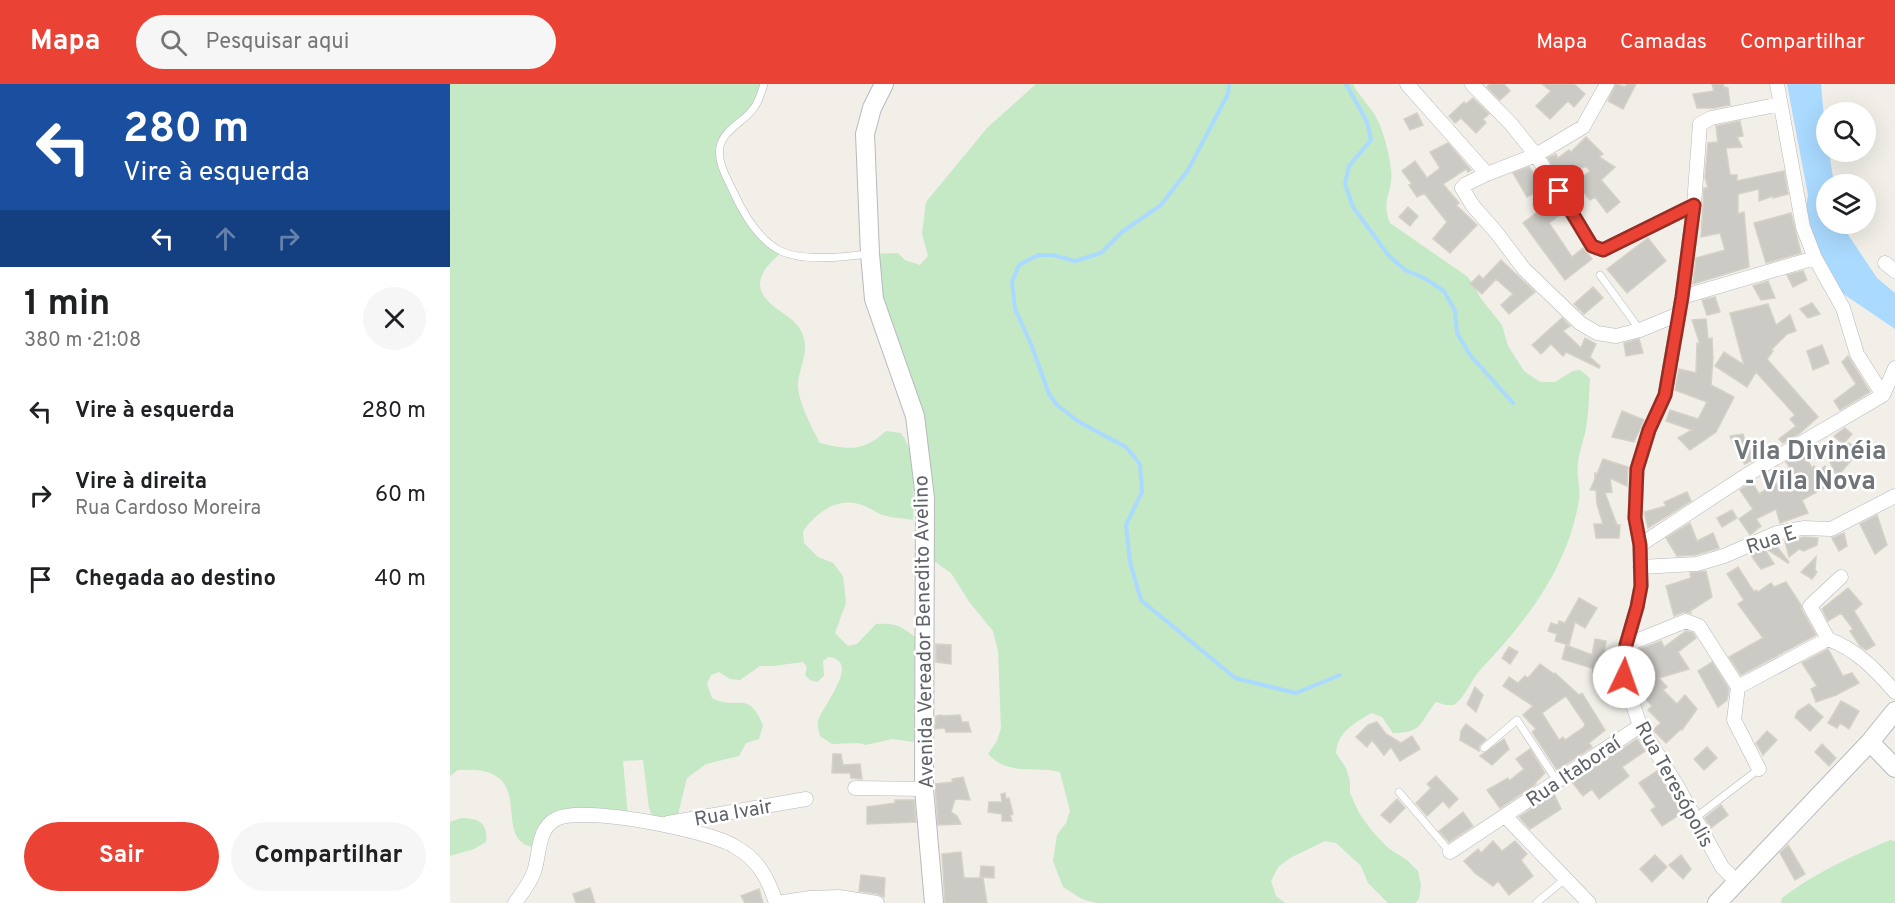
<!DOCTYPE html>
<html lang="pt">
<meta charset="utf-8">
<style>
body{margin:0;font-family:Overpass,sans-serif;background:#f6f6f6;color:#202124;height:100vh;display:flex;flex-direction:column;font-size:22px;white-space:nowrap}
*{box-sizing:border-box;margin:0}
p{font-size:20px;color:#757577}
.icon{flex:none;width:33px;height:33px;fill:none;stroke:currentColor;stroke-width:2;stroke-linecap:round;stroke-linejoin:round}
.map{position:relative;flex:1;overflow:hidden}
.drawer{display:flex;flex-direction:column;background:#fff;width:450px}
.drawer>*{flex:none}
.top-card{background:#1a4fa0;color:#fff;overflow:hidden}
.fabs{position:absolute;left:1366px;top:18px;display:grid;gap:12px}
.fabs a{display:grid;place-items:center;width:60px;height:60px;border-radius:50%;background:#fff;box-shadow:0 6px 24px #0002;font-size:30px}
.pin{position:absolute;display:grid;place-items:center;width:51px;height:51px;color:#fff;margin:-26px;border-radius:12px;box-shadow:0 3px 9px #0006}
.me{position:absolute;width:66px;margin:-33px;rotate:3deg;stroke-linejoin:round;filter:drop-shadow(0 0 4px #0008)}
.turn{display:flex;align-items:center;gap:21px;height:126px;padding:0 24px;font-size:27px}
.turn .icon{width:78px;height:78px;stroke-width:2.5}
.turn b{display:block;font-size:42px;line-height:51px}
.lanes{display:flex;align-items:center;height:57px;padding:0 24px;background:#0003;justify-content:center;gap:30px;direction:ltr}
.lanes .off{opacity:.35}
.round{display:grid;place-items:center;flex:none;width:63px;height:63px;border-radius:32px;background:#f6f6f6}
.head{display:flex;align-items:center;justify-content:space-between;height:102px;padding:0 24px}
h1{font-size:36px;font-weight:700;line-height:45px}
.primary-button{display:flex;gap:12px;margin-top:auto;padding:12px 24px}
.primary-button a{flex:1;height:69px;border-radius:36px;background:#ea4335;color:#fff;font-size:24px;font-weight:700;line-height:69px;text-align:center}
.primary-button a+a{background:#f6f6f6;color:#202124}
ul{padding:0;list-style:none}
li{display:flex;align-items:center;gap:18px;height:84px;padding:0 24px}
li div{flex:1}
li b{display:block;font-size:22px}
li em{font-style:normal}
header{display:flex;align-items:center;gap:36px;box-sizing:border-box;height:84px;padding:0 30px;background:#ea4335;color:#fff}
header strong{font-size:28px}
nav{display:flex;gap:33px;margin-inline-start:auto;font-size:21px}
.search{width:420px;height:54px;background:#f6f6f6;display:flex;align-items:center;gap:15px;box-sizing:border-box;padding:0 21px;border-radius:33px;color:#757577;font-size:22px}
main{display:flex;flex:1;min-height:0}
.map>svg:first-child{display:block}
</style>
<header>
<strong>Mapa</strong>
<div class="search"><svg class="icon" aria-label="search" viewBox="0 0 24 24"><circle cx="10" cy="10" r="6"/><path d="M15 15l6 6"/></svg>Pesquisar aqui</div>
<nav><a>Mapa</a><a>Camadas</a><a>Compartilhar</a></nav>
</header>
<main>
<section class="drawer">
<div class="top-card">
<div class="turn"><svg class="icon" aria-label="left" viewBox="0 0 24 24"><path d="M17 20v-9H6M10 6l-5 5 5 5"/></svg><div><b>280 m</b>Vire à esquerda</div></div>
<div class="lanes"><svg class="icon" aria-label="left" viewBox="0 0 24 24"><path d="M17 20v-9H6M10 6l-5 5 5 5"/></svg><svg class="icon off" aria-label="ahead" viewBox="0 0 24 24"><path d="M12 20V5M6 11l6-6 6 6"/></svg><svg class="icon off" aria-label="right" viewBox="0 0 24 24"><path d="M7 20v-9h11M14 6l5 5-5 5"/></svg></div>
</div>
<div class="head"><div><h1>1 min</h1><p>380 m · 21:08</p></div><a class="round"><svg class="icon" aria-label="close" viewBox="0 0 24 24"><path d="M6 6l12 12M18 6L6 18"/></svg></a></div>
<ul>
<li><svg class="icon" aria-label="left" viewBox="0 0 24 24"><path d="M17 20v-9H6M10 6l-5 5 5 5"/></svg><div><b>Vire à esquerda</b></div><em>280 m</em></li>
<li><svg class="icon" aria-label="right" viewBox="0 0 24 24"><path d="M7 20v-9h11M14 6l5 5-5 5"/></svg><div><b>Vire à direita</b><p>Rua Cardoso Moreira</p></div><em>60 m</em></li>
<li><svg class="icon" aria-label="arrive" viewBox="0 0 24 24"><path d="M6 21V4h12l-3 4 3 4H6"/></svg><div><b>Chegada ao destino</b></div><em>40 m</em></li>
</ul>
<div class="primary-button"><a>Sair</a><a>Compartilhar</a></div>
</section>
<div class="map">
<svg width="1445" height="819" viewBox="0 0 1445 819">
<rect width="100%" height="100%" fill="#f1efe8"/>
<path fill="#c5e8c5" d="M0,0H314L309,15L286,41L270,64L273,84L311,151L332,168C322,177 306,190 311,206C317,225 345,231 352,249C360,267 350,281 348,299C347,316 362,344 370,359C399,366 413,368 436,347L451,349C468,372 463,408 463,436C453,434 439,434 430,430C422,426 414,420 404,419C382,416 365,431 353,447L354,459L368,473L383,479L393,492L396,519L385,549L398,562L407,560L426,540C444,539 450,541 465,553L464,658L442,655L416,661L409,659L382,660L370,652C369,648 367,642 368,638C369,626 414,576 378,573L373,577L374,592L367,598L360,596L355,591L357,583L353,578L323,582H310L290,596L280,595L269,588L261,591L257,600L262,614C288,628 297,604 313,641L309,655L296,659L289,672L256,680L237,694L228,730L216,736L203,734L199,724L193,676L173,677L178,732L103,731L82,763C45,754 79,701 37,688C28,685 17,686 8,686L0,692Z
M586,0H903C909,13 921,22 927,35C934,49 939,69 941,85C944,109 930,114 940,139L1018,193L1032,216L1052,241L1058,262L1074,287L1090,298H1105L1123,287L1130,286L1140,294C1139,310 1139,327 1136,344C1134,356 1129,367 1128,380C1126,392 1131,405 1129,416C1118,483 1077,537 1031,585C1021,596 1016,612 1004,621H996L986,618C969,639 973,649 943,649L932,633L921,629C904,640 888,647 886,669L896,684L900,697V709L909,729L922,747L938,764L957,776L968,787L971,801L969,815L965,819H938L918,799L911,782L886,759L875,757L840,774L828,783L821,797L826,812L835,819H646L632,815L613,803L603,777L607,751L616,739L620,727L610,688C583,681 560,693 538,670L547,657L551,644L548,567L543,547L520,519L501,489L475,471V414L420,170L448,169L455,176L470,181L478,172L472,150L476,118L537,44Z
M11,734C29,734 38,739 36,758L24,765L0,772V738Z
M1440,756L1445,757V819H1331L1332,814C1367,788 1400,773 1440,756Z"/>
<path fill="#aadaff" d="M1337,0H1371L1377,68H1379L1384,100H1377V140H1391L1427,194L1445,209V245L1392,209L1369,172L1355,130L1358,111Z"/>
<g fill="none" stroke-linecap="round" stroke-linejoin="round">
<path stroke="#aadaff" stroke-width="4" d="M779,0L778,10L738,86L711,121L672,148L651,169L625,177L603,171H588L569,181L562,198L565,225L581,260L599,310L607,321L629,338L676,363L690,380L692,408L676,441L680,478L691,516L785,594L846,609L890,591
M896,0L917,38L921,56L899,82L895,100L903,123L939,172L955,186L974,194L994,207L1005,227L1007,249L1020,271L1063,319"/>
</g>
<path fill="#cccac5" stroke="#d6d1c6" stroke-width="1.5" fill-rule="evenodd" d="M1040,0H1054L1060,7L1050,16L1037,3Z
M1092,0H1124L1135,10L1124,23L1118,17L1100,35L1086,22L1101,7Z
M1166,0L1175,3L1177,0H1186L1173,25L1158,17Z
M1262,0H1273L1274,3L1278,4L1280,21L1264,24H1247L1243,10L1264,7Z
M1023,14L1039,30L1033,35L1036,39L1026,49L1011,34L1005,39L999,32L1014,18L1016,20Z
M967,29L973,41L960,46L954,35Z
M1290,37L1293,52L1287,53L1292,63L1276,64L1280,91H1287V97L1334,87L1338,110L1323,114V112L1309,117V105L1288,110V130L1294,128L1299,183L1243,200L1246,174L1275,166L1270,149L1251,153L1254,104H1258L1255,93L1258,59L1268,58L1266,42Z
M1136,53L1153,70L1149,73L1165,83L1151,96L1170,118L1157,129L1145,113L1140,116L1126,98L1140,87L1136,82L1111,95L1098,74L1106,70L1108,74L1119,66L1121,68Z
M998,59L1021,86L1018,88L1016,85L993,100L1009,119L1006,121L1027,141L1000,169L983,155L997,138L974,109L967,113L959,101L962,100L952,87L965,77L977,94L990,84L980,68Z
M1079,83L1094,104L1077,113L1063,89Z
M1102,117L1111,130L1099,139L1122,173L1133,164L1142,175L1115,196L1073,139Z
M958,123L968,132L960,142L949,133Z
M1341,129L1351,169L1316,179L1304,139Z
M1198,154L1216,177L1177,209L1157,185Z
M1051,176L1085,208L1059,230L1051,221L1063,210L1046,195L1032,210L1020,200L1029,191L1033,195Z
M1353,187L1357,196L1343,203L1337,191Z
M1318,197L1325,214L1311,216L1303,202Z
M1143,203L1153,214L1134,230L1124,220Z
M1265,213L1270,228L1257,231L1252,216Z
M1362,219L1370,230L1358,234L1350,225Z
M1318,220L1326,241L1340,231L1346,247L1337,250L1321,266L1323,267L1317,275L1368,333L1349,350L1333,359L1329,355L1346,342L1340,335L1345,331L1306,288L1297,303L1265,282L1274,268L1294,281L1280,229Z
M1112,234L1120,242L1113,247L1131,264L1135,254L1146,260L1140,273L1150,282L1149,284L1116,268L1113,272L1101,260L1091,270L1082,261Z
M1256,235L1258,255L1262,254L1263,274L1261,301L1284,313L1266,348L1240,366L1228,354L1242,346L1216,337L1220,326L1248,335L1257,318L1225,306L1229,285L1246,289L1247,259L1250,260L1242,236Z
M1189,255L1193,269L1176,272L1174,259Z
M1372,261L1379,279L1363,286L1357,267Z
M1398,272L1420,308L1390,326L1384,317L1406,300L1392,278Z
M1172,327L1194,336L1184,358L1162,353Z
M1395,344L1402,350L1393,360L1384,352Z
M1293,350L1295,357L1306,374L1295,380L1289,372L1280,352Z
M1399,359L1409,367L1387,393L1380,378Z
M1354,368L1362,384L1364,382L1368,389L1375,382L1380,399L1376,403L1352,416L1358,429L1330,439L1326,425L1306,435L1311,442L1300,451L1289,435L1303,425L1290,406L1302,398L1309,410L1326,399L1329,406L1346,393L1336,378Z
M1153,375L1178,383L1177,402L1160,394L1162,408L1155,409L1167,441H1170L1169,454H1146L1144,440H1153L1147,420L1146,406H1140L1145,395V389L1147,390Z
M1237,408L1241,417L1198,444L1194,428L1216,422L1214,418Z
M1282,426L1287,434L1272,443L1267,434Z
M1427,431L1437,461L1425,470L1410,440Z
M1240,439L1247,457L1263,449L1269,464L1245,471L1227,472L1216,454Z
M1394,449L1397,462L1389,467L1382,454Z
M1354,453L1368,454L1367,461L1354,467L1349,465L1339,473L1335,457Z
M1325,460L1339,478L1338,479L1315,464Z
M1314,464L1324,480L1311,485L1300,470Z
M1366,473L1365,486L1367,488L1362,495L1351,488Z
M1288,483L1304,508L1306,506L1308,508L1321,499L1324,503L1336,498L1351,521L1352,526L1366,551L1291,591L1279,573L1313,554L1288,520L1294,516L1277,490Z
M1256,487L1262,513L1240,527L1241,529L1233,528L1224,532L1216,502L1241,494L1240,489Z
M1398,504L1412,520L1404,527L1425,561L1416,566L1410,562L1400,547L1403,545L1391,529L1378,537L1372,525Z
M1129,514L1147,524L1135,544L1125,538L1119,561L1105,557L1107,550L1098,547L1101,539L1108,541L1109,537L1115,539Z
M1236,547L1243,549L1246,554L1228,568L1239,585L1209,594L1217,603L1213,606L1227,620L1235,611L1247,625L1232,646L1231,645L1216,659L1203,646L1211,639L1198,626L1202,622L1188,606L1199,597L1184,583V575L1188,571L1185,567L1211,557L1214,563Z
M1145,555L1156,557L1152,579L1162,578L1167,605L1149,608L1142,584L1112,575L1116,561L1142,571Z
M486,560L501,561V580L486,578Z
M1059,563L1068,568L1060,580L1052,574Z
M1378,565L1393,592L1402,589L1409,599L1386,611L1366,618L1361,605L1367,602L1352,579Z
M1262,578L1279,605L1277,616L1268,623L1248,587Z
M1090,580L1104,590L1105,589L1129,611L1132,609L1155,646L1139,659L1142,663L1107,686L1082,648L1086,645L1073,631L1083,622L1053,602L1059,593L1068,599L1075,592L1078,594ZM1116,612L1135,640L1134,643L1115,656L1113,653L1109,656L1092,629Z
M1025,603L1033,611L1026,628L1017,620Z
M1391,617L1409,627L1399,645L1390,639L1387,644L1378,639Z
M1359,620L1373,633L1360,647L1345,633L1348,627Z
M491,631V632L510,631L512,638H518L521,648H496L495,644L485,645L486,632Z
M927,638L936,650L951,659L962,652L970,665L950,677L941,663L934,671L922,656L917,663L906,653L918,641Z
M1016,640L1036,655L1029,662V667L1010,656L1011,647Z
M1317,647L1327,656L1313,671L1306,659Z
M1054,655L1059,665L1042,681L1030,672Z
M1187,655L1195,667L1172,683L1179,692L1149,715L1142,705L1133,712L1122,698Z
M1372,660L1386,674L1379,682L1365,668Z
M1257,663L1267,674L1254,686L1244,675Z
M1080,665L1095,689L1085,699L1086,700L1050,724L1037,706L1058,694L1059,697L1074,685L1066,675Z
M383,670H391L393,681L410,680L412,695L401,694L400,689H382Z
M1207,687L1232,729L1212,742L1201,726L1206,723L1189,699Z
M986,692L1008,715L999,724L993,717L977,732L966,719L981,704L977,700Z
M513,693L520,716L505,715L501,728L507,732L511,740L488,741L485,700L503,698L502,695Z
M555,709L556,715L559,714L563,730L560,731L562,737H552V730L538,728L539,718H552L551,710Z
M1104,710L1111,725L1080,745L1069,733Z
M947,715L955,724L940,739L931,731Z
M445,716H464L466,738L417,740V723L445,719Z
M1271,721L1278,731L1261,744L1255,734Z
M1013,728L1023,742L999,758L989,747Z
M1043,757L1052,767L1065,757L1077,770L1071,776L1083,792L1059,811L1048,797L1043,802L1025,789L1014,777L1028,765L1031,769Z
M1338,761L1355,790L1345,796L1330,769Z
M511,768L514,794H533L537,819H495L492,770Z
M1205,771L1217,783L1202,798L1190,785Z
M1231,771L1241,785L1233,795L1219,781Z
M531,782L544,783V794L530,793Z
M411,791L435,794L434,813L428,810L409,807Z
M140,804L145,819H126L123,810Z
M309,805L313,819H295L291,812Z"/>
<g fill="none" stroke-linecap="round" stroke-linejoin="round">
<defs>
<path id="lane" d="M314,0C311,9 309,18 303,25C294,38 273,46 270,63C267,78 277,94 283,107C293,129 308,156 331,167C353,178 395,173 418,170
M1150,191L1190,246
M1034,664L1067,636L1107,697
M949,708L1000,768
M1245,734L1309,685
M1086,819L1115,795"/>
<path id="street" d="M957,0L1037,90
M1022,0L1061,40L1086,71L1142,162L1153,166L1244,121
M1157,0L1133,43L1086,71L1037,90L1016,100L1012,104L1023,122L1046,148L1074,185L1130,239L1147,249L1166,252L1190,246L1229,230
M1327,0L1353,143L1365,174L1393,224L1407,270L1433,311
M1435,179L1445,187
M1232,213L1365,174
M1190,461L1295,392L1433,311L1445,284
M1190,483L1247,480L1274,472L1327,449L1353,444L1381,445L1445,412
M1391,493L1360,522L1378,555C1407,566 1425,585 1445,608
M1176,561L1236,537L1249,542L1288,603L1284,636L1309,685
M1288,603L1378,555
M405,704L474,705
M1056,733L1139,819
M218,739L356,715
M1000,768L1190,642
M1287,798L1272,783L1226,700L1190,642L1174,593L1176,561L1187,523L1191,502L1190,461L1185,434L1187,385L1199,346L1215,311L1232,213L1244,121L1250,40L1261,34L1330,20
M65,819C72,809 80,799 84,788C90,770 87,745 106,735C133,721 257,746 284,762C308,775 318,794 326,819
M327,819L360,814L389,813L427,819"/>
<path id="secondary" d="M434,0L422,24L415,50L420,170L424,215L465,332L475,414L474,705L484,819
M1420,658L1445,684
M1267,819L1420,658L1445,627"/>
</defs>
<use href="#lane" stroke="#b5b8bc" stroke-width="8"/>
<use href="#street" stroke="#b5b8bc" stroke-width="15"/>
<use href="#secondary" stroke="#b6babf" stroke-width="20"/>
<use href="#lane" stroke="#fff" stroke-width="7"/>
<use href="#street" stroke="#fff" stroke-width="14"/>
<use href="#secondary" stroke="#fff" stroke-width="18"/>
</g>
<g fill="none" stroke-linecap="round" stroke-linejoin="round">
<defs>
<path id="route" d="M1109,107L1142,162L1153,166L1244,121L1232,213L1215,311L1199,346L1187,385L1185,434L1190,461L1191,502L1187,523L1176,561L1174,593"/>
</defs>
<use href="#route" stroke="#982c22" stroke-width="15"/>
<use href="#route" stroke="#ea4335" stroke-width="10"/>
</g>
<g text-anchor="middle" stroke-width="5" stroke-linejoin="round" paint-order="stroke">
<g font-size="20" fill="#5f6368" stroke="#fff">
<text transform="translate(1321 455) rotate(-18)" y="7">Rua E</text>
<text transform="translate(473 548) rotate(-91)" y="7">Avenida Vereador Benedito Avelino</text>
<text transform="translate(1123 687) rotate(-34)" y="7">Rua Itaboraí</text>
<text transform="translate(1225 700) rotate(61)" y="7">Rua Teresópolis</text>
<text transform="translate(283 728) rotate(-10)" y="7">Rua Ivair</text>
</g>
<g font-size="26" font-weight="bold" fill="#70757a" stroke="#fff">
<text x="1360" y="375">Vila Divinéia<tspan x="1360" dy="30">- Vila Nova</tspan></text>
</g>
</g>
</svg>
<div class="fabs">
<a><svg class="icon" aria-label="search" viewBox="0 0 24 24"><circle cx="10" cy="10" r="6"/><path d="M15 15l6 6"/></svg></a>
<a><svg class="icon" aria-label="layers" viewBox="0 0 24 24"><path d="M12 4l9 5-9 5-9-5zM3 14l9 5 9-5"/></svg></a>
</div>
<div class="pin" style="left:1109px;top:107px;background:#d93025"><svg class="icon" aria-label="arrive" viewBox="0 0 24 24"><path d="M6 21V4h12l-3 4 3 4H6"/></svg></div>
<svg class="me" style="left:1174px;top:593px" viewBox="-20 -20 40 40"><circle r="19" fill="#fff"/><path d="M0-13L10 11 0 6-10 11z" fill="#ea4335"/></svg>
</div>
</main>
